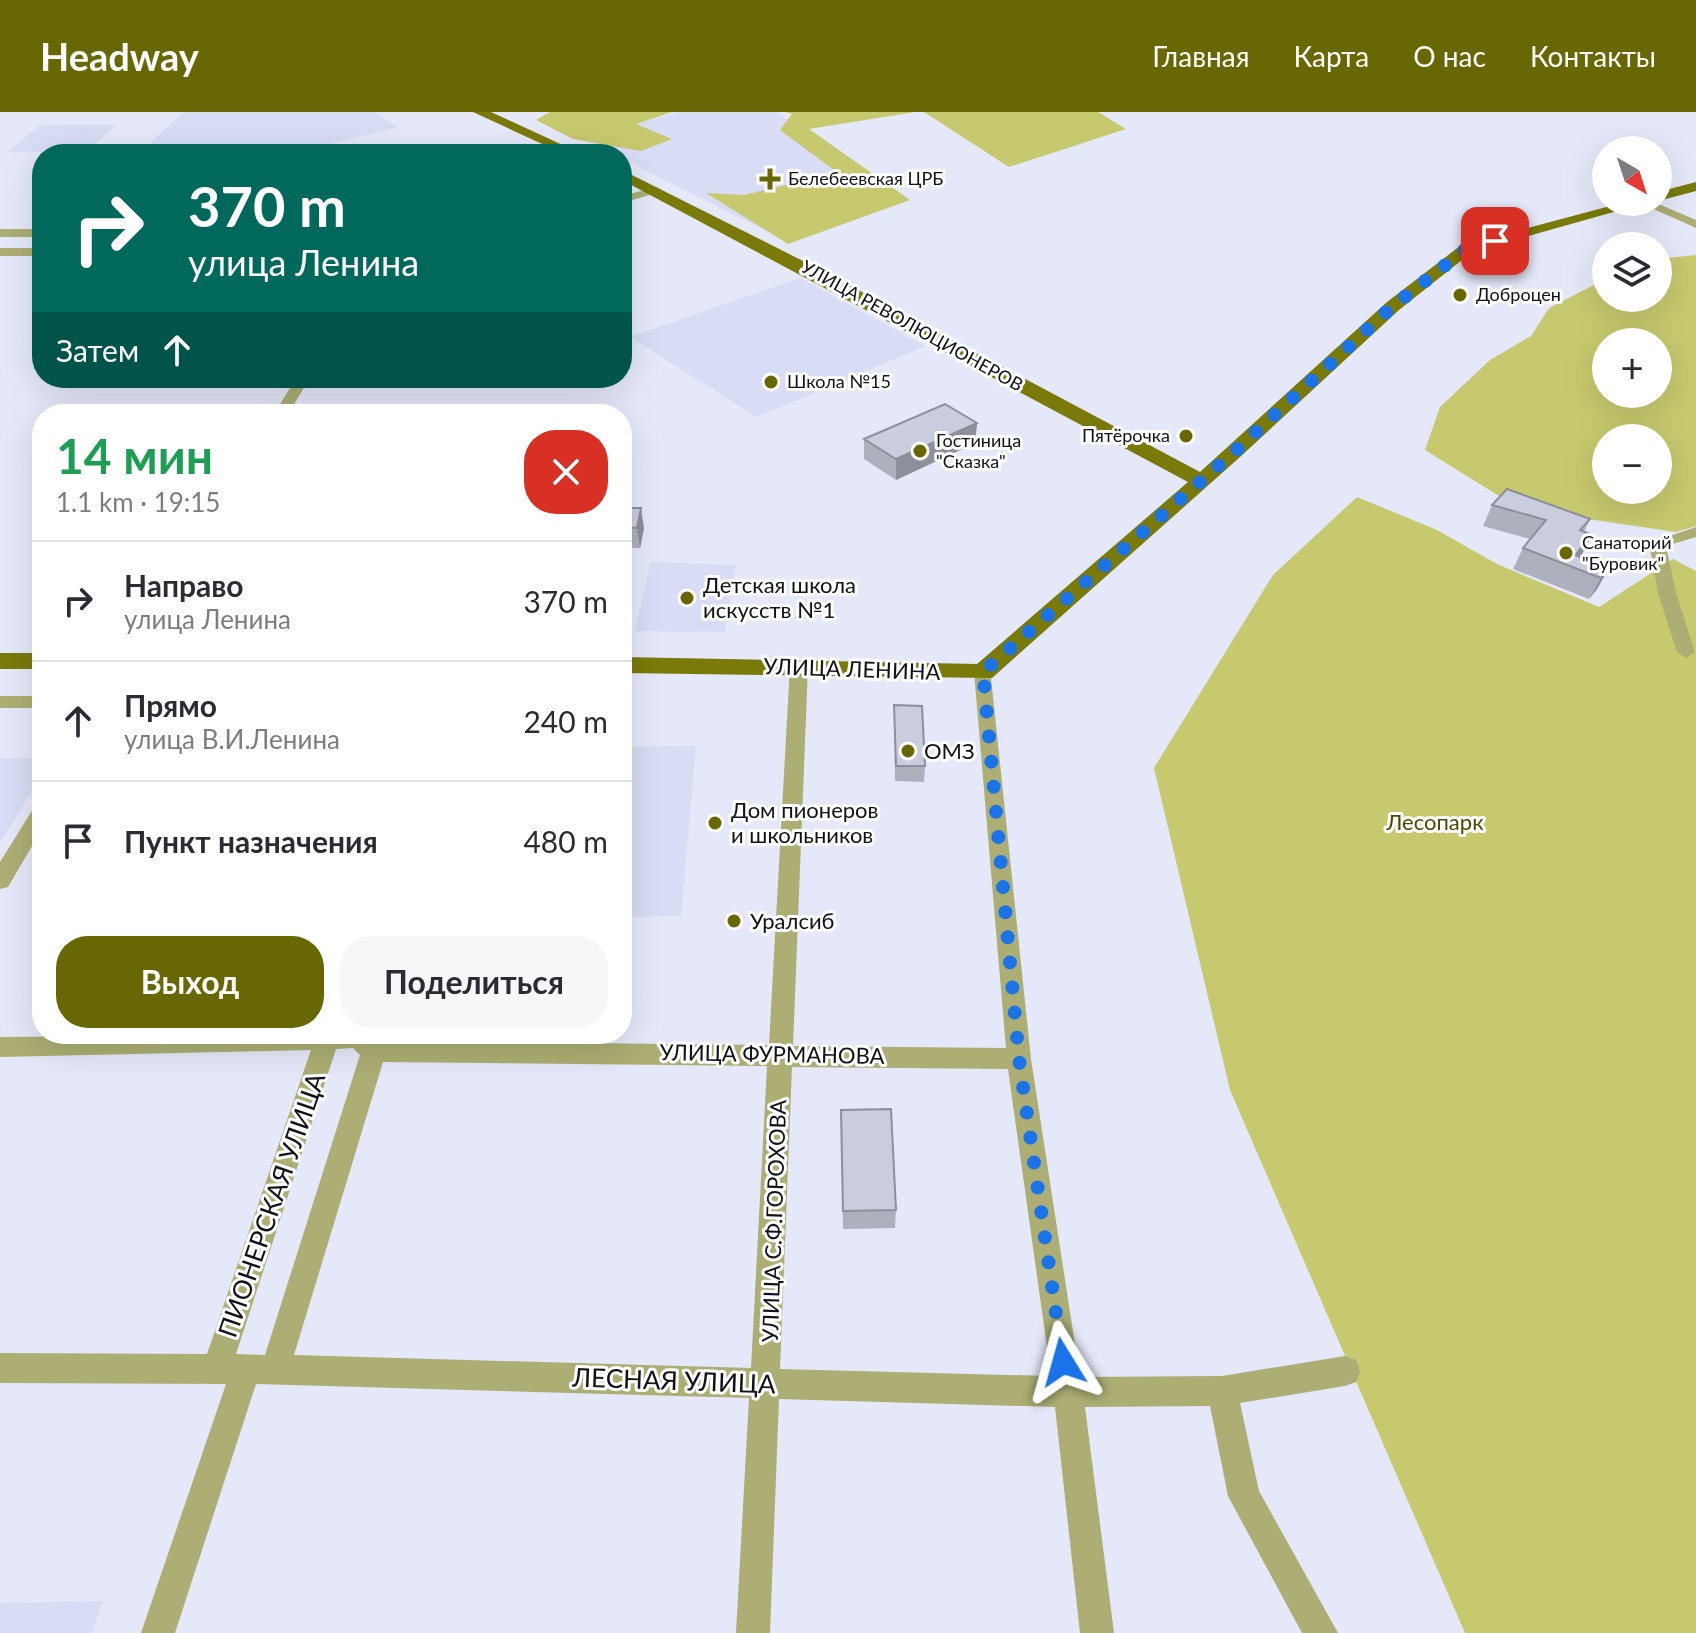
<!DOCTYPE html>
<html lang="ru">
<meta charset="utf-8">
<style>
body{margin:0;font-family:Lato,sans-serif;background:#f7f7f7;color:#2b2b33;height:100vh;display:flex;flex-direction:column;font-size:30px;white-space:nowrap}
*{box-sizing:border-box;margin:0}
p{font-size:26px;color:#7c7c81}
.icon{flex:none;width:44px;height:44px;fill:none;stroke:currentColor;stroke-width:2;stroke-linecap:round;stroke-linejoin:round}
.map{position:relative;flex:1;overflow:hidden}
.side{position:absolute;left:32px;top:292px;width:600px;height:640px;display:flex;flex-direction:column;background:#fff;border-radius:32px;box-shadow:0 8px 32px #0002}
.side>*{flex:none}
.hud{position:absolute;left:32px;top:32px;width:600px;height:244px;border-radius:32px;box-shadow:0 8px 32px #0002;background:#00695c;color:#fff;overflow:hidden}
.needle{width:52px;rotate:141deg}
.controls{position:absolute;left:1592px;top:24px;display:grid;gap:16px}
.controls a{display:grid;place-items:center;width:80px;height:80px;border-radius:50%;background:#fff;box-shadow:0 8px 32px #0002;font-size:40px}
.pin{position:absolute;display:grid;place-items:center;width:68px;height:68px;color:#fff;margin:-34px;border-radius:16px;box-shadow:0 4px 12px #0006}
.me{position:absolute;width:88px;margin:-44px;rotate:352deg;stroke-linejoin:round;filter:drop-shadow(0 0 6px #0008)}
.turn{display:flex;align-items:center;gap:28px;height:168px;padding:0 24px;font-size:36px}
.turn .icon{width:104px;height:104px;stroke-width:2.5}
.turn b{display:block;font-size:56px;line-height:68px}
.then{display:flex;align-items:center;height:76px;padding:0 24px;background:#0003;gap:16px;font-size:30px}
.round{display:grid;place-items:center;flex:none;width:84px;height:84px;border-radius:32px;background:#f7f7f7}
.headline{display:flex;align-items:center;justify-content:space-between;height:136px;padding:0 24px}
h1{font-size:48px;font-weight:700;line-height:60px;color:#1e9e55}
.action{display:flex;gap:16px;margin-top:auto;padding:16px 24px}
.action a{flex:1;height:92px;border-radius:32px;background:#676803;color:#fff;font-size:32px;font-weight:700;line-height:92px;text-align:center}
.action a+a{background:#f7f7f7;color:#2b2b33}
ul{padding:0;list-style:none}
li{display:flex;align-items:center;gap:24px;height:120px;padding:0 24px;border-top:2px solid #e1e1e2}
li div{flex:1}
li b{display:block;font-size:30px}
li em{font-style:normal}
header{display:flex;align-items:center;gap:48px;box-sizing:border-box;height:112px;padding:0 40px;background:#676803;color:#fff}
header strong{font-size:38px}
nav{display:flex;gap:44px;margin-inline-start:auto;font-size:28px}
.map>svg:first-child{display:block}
</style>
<header>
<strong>Headway</strong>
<nav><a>Главная</a><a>Карта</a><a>О нас</a><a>Контакты</a></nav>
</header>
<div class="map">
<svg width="1696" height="1521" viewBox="0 0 1696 1521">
<rect width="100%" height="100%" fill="#e4e8f8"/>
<path fill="#d8dcf4" d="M184,0H375L398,15L317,35L327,42H150L153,36H145Z
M679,0H776L908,88L788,130L622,46V42H614L583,26Z
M40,13H116L86,40H7Z
M800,166L925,234L757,305L630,225Z
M651,450L736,453L725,520L635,519Z
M696,634L681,804L622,805V635Z
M0,646H42V663L0,731Z
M103,1489L92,1521H0V1491Z"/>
<path fill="#c7c96e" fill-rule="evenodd" d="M550,0H672L636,12L672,27L641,39L573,27L536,8Z
M786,0H915L809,17L910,88L788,132L706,81L744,83L838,61L780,18L792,2Z
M924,0H1098L1126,17L1009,55Z
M1696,143V414L1676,420L1520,397L1425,338L1440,295L1490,248L1531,224L1549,196L1594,173L1595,153L1606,152V186H1658V147ZM1606,230H1658V282H1606ZM1606,326H1658V378H1606Z
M1357,385L1437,418L1497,452L1599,495L1673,447L1696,459V1521H1465L1230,978L1154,656L1273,463Z"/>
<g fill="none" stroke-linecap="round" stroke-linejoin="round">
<path fill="#acae73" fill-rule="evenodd" d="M656,75L662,78L660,80L622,91V84Z
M1638,90H1654L1696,108V116Z
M0,117H42V125H0Z
M0,136H42V144H0Z
M296,266H310L288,302H274Z
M1696,415V425L1666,434L1676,481L1695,540L1686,546L1677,540L1658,481L1649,431Z
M799,548L808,554L793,934L1006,936L974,560L983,554L990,556L1031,947L1080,1265L1222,1264L1345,1244L1356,1248L1360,1259L1356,1270L1345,1274L1240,1291L1259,1379L1338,1521H1302L1228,1384L1210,1294L1085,1295L1114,1521H1080L1055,1295L779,1287L770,1521H736L749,1286L256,1272L175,1521H141L226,1272L0,1271V1241L207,1242L311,938L0,945V925L371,922L379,929L769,933L790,554ZM353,936L360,943L265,1243L236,1242L336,937ZM383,950L767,954L751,1256L294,1243ZM792,955L1008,957L1051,1264L780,1257Z
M0,584H42V596H0Z
M42,691V717L8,775L0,777V750L35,694Z"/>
<path fill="#797a09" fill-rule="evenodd" d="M473,0H491L582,42H564Z
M622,58L815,155L1200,360L1387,190L1460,134L1625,90H1649L1472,140L1399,198L1240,345L992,566L622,561V545L977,552L1188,370L622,68Z
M1696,70V79L1658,89V80Z
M0,541H42V557H0Z"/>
</g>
<path fill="#aeb0be" d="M977,311L975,331L896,368L864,347V327Z
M1492,393L1590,407L1584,420L1580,445L1609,456L1597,477L1589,487L1513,457L1523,436L1530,427L1483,414Z
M622,396L644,416L640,436H622Z
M894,593L925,654L924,670L895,669Z
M841,998L896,1098L895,1116L843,1117Z"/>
<path fill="#8d909b" d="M977,311L975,331L896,368V347Z
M641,396L644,416L640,436L637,416Z
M1592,423L1581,444L1572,455L1575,443Z
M1609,456L1597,477L1589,487L1601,466Z"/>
<path fill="#cacddd" stroke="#8d909b" stroke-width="2" d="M945,292L977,311L896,347L864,327Z
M1507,377L1590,407L1580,418L1592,423L1575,443L1609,456L1601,466L1523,436L1546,408L1492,393Z
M622,396H641L637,416L622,415Z
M894,593L922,594L925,654H896Z
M891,997L896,1098L843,1099L841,998Z"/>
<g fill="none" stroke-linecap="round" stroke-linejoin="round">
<path stroke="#1a73e8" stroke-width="14" stroke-dasharray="0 25.2" d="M1063,1250L1019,947L983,560L1233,341L1393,194L1466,137L1495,129"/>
</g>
<g fill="#676803" stroke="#fff" stroke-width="3">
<path d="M766 55h8v8h8v8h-8v8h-8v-8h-8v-8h8z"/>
<circle cx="1460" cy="183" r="8"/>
<circle cx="771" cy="270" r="8"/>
<circle cx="1186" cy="324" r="8"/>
<circle cx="920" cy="339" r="8"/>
<circle cx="1566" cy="441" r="8"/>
<circle cx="687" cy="486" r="8"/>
<circle cx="908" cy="639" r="8"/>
<circle cx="715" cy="711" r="8"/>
<circle cx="734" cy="809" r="8"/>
</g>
<g text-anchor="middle" stroke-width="6" stroke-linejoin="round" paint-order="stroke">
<g font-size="18" fill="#111218" stroke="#fff" text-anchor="start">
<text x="788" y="73">Белебеевская ЦРБ</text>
<text x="1476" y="189">Доброцен</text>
<text x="787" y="276">Школа №15</text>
<text x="1170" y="330" text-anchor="end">Пятёрочка</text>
<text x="936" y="335">Гостиница<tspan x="936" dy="21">"Сказка"</tspan></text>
<text x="1582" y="437">Санаторий<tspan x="1582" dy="21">"Буровик"</tspan></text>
</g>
<g font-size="18" fill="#111218" stroke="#fff">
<text transform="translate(912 214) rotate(29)" y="6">УЛИЦА РЕВОЛЮЦИОНЕРОВ</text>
</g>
<g font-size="22" fill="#111218" stroke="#fff" text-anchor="start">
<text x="703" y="481">Детская школа<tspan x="703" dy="25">искусств №1</tspan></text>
<text x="924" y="647">ОМЗ</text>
<text x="731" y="706">Дом пионеров<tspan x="731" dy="25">и школьников</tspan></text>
<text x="750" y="817">Уралсиб</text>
</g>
<g font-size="22" fill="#111218" stroke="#fff">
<text transform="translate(852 557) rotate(2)" y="8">УЛИЦА ЛЕНИНА</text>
<text transform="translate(772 942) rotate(1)" y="8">УЛИЦА ФУРМАНОВА</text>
<text transform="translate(774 1109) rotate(-88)" y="8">УЛИЦА С.Ф.ГОРОХОВА</text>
</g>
<g font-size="22" fill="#4b4b00" stroke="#fff">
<text x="1435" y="718">Лесопарк</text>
</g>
<g font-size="26" fill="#111218" stroke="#fff">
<text transform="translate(272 1093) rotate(-71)" y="9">ПИОНЕРСКАЯ УЛИЦА</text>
<text transform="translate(674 1269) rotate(2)" y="9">ЛЕСНАЯ УЛИЦА</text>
</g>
</g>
</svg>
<div class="controls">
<a><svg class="needle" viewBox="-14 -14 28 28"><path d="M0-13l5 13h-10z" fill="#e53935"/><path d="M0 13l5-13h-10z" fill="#7c7c81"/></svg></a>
<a><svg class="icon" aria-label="layers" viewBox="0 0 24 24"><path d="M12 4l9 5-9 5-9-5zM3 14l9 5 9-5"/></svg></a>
<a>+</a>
<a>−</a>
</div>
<div class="pin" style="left:1495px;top:129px;background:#d93025"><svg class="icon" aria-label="arrive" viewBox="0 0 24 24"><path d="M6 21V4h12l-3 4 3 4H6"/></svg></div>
<svg class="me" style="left:1063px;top:1250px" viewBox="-20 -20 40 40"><path d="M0-17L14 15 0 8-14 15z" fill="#1a73e8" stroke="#fff" stroke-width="4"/></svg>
<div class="hud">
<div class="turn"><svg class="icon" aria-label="right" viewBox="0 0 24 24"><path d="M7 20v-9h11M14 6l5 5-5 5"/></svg><div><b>370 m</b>улица Ленина</div></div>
<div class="then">Затем<svg class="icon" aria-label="ahead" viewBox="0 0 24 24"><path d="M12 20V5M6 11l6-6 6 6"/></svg></div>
</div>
<section class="side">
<div class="headline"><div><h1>14 мин</h1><p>1.1 km · 19:15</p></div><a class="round" style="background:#d93025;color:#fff"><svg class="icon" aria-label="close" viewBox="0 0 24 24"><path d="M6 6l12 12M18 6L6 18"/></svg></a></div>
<ul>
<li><svg class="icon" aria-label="right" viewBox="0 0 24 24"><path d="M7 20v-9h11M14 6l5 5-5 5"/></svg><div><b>Направо</b><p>улица Ленина</p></div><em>370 m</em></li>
<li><svg class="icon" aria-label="ahead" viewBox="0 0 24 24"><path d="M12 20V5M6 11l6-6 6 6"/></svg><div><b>Прямо</b><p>улица В.И.Ленина</p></div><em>240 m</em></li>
<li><svg class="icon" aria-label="arrive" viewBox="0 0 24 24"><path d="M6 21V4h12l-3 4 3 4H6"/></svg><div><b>Пункт назначения</b></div><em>480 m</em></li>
</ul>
<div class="action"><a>Выход</a><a>Поделиться</a></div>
</section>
</div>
